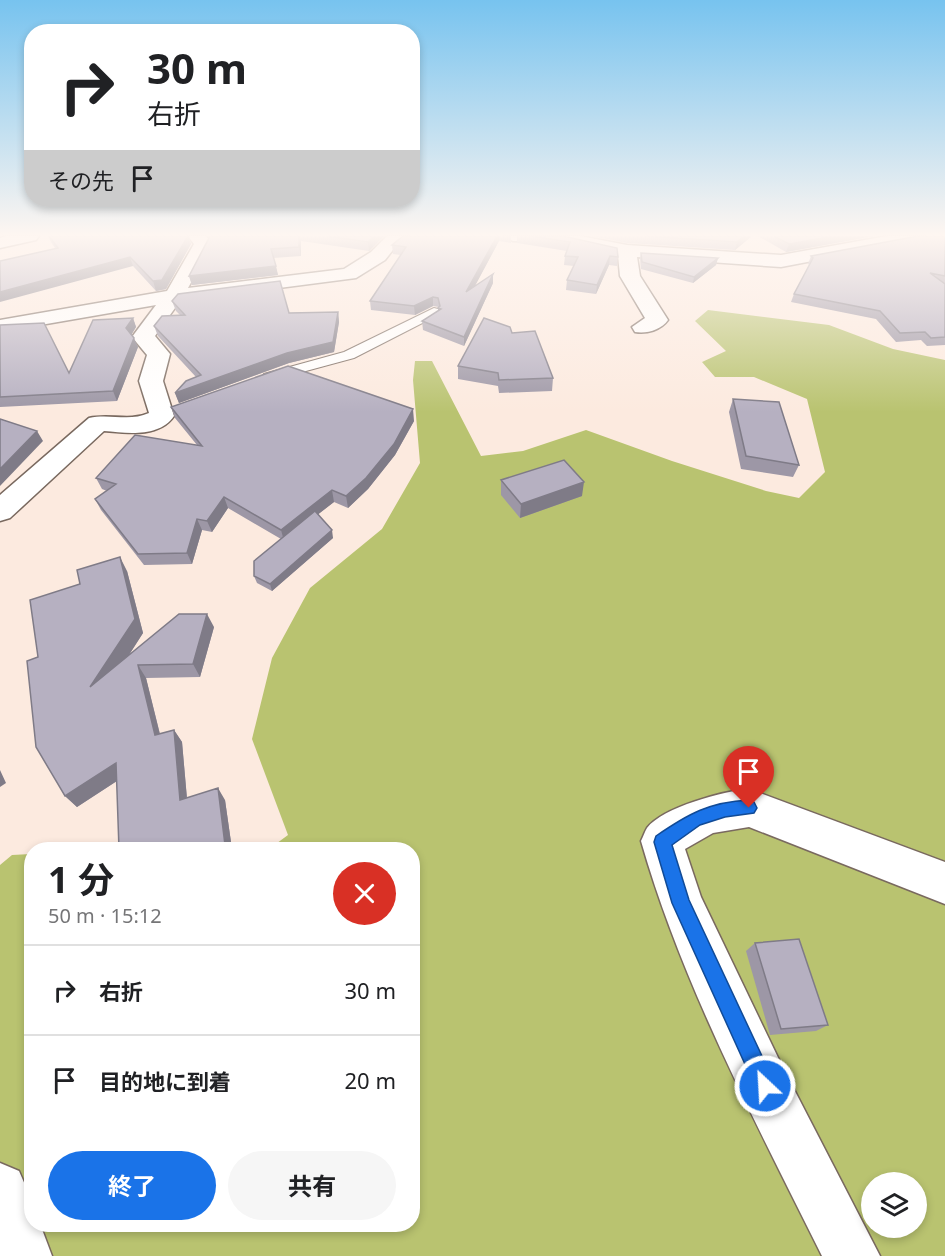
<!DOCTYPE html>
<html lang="ja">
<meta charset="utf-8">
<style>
body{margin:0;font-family:"Noto Sans","Noto Sans JP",sans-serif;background:#f6f6f6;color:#202124;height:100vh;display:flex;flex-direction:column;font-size:22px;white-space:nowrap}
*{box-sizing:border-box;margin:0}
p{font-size:20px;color:#757577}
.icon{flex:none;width:33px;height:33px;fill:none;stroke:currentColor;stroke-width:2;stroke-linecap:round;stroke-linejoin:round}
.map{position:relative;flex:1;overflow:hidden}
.panel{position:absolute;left:24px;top:842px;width:396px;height:390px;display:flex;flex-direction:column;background:#fff;border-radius:24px;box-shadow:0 3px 9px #0003}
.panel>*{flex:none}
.top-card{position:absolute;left:24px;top:24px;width:396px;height:183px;border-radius:24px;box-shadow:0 3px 9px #0003;background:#fff;color:#202124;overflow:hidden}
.controls{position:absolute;left:861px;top:1172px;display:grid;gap:12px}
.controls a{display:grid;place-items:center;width:66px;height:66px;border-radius:50%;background:#fff;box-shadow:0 3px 9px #0003;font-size:30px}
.pin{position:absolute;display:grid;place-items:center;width:51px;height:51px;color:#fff;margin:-62px -26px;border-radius:50% 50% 50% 0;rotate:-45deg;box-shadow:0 0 6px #0007}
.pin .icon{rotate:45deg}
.me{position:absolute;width:66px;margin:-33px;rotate:335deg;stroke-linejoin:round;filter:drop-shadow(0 0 4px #0008)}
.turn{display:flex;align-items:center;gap:21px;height:126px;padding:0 24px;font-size:27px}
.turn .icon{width:78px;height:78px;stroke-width:2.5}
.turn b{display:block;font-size:42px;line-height:51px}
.then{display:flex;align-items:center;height:57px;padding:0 24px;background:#0003;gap:12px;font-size:22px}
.round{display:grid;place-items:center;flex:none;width:63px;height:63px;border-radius:32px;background:#f6f6f6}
.overview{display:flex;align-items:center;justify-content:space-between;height:102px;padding:0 24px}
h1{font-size:36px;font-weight:700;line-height:45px}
.cta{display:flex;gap:12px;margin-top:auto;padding:12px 24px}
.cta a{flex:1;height:69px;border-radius:36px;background:#1a73e8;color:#fff;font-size:24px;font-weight:700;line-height:69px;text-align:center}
.cta a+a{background:#f6f6f6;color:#202124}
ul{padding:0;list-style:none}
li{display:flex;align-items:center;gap:18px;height:90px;padding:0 24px;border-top:2px solid #e0e0e0}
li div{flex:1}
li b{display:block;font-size:22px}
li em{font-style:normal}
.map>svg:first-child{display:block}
</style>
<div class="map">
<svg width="945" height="1256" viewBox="0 0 945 1256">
<rect width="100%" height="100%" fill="#fceadf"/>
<path fill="#b9c370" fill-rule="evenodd" d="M708,310L829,325L893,349L945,360V1256H0V865L12,855L31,854L32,1224H412V849H269L288,835L252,739L272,658L310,588L382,529L420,463L413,380L415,361H432L481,456L523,451L586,430L672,461L766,491L799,498L825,472L807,399L754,377H715L702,362L726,351L695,321ZM872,1182H916V1227H872Z"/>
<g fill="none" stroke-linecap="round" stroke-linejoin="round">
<defs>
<path id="service" d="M434,308L438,309V315L354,358L269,381L262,377L264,374L344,352Z"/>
<path id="minor" d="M188,236H206L212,244L188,288L344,269L371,252L387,236H410L396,246L385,260L356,278L180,301L155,336L170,354L163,381L174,416C159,438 127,433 104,431L10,518L0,521V495L89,418C109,413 129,422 149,413L139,381L147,355L132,337L156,305L0,332V320L167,291L194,244Z
M504,236H580L627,245L781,255L887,236H926L917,241L781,267L637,257L640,276L668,320C661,330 647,334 635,332L632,327L645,318L620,276L618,255L557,242L513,241Z
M749,789L945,862V904L749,827L713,833L685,849L701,897L783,1068L880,1256H822C756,1123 682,984 641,841C643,837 645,831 647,828C663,807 724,791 749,789Z
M0,1163L19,1171L32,1201V1224H40L52,1256H0Z"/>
<path id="tertiary" d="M6,236H39L36,240L0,248V238Z"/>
</defs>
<use href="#service" stroke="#79695f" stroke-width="2"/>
<use href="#minor" stroke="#79695f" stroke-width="3"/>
<use href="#tertiary" stroke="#79695f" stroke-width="3"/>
<use href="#service" fill="#fff" fill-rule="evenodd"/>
<use href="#minor" fill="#fff" fill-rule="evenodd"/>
<use href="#tertiary" fill="#fff" fill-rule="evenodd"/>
</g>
<path fill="#9d97a6" d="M48,236H189L191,244L166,289L156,291L133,266L55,248L51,242Z
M208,236H384L369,251L301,241V256L273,258L278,275L192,285L189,276L209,238Z
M403,236H511V243L499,241L474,287L493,274V283L464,346L423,330L422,321L438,311L439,307L433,306L415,315L371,310L370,301L401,255L393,254L392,245Z
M517,236H563L618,257L617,266L609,265L596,294L566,290L567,280L574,266L564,265L565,256L567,251L517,243Z
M592,236H752L735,250L627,243Z
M758,236H874L786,252Z
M945,236V345L927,346L921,340L896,342L876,319L791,302L794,294L810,265L808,264L811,256Z
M641,253L718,258L716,265L693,283L641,269L640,259Z
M172,301L289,313L338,312L339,322L334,352L289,363L179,403L175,393L196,377L158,336L154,326L180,315L176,311Z
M133,318L136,327L131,335L138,347L117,401L0,407V325L69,373Z
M512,333L553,378L552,391L499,393L498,386L458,379V366Z
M733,399L799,465L793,477L741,469L729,412Z
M171,407L414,421L395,455L368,489L348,508L334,502L318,514L333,538L272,591L257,583L254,576L281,539L228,508L212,532L202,530L192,564L144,565L101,510L95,499L107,491L102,489L96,478L197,445L175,418Z
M501,480L582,496L520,518L501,495Z
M127,571L143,633L129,655L214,627L200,677L146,678L160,734L174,730L182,742L187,798L225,800L232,849L117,781L77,807L65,796L38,657Z
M755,943L828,1025L816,1031L770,1035L746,951Z"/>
<path fill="#7f7b87" d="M188,236L191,244L166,289L156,291L153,281Z
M299,236L301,241V256L299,247Z
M374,236H384L369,251L368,242Z
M497,236H499V241L467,301L466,292Z
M744,236H752L735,250L737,242Z
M834,236H874L786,252L789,244Z
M610,256L609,265L596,294L597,285Z
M130,257L133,266L0,302V292Z
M718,258L716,265L693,283L694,277Z
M276,266L278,275L192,285L189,276Z
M493,274V283L464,346V337Z
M433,297V306L415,315L414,306Z
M338,312L339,322L334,352L289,363L179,403L175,393Z
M133,318L136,327L130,337L126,328Z
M134,338L138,347L117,401L113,391Z
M413,409L414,421L395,455L368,489L348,508L346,496Z
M37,431L43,441L0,486V469Z
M584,482L582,496L520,518L521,504Z
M332,490L334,502L284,541L281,530Z
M224,497L228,508L212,532L207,521Z
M197,519L202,530L192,564L187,553Z
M332,530L333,538L272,591L270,584Z
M120,557L127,571L143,633L100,700L90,687Z
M207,614L214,627L200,677L193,664Z
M138,665L146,678L163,747L155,735Z
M174,730L182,742L188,811L180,800Z
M116,763L126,775L77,807L65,796Z
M0,770L6,783L0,787Z
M218,788L225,800L232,849H212Z"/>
<path fill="#b6b0c1" stroke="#7f7b87" stroke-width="1.5" d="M49,236H188L162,280L153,281L130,257L0,292V261L58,248Z
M210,236H299V247L271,249L276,266L189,276Z
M327,236H374L368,242Z
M403,236H497L466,292L493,274L464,337L422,321L441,309L438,308L440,306L438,298L433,297L414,306L370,301L406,247L392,245Z
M531,236H563L617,248L618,257L610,256L597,285L567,280L578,257L565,256L570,242Z
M645,236H744L737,242Z
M774,236H834L789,244Z
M918,236H945V276L930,273L945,284V337L931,338L925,332L900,333L880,311L794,294L813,258L811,256Z
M641,253L718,258L694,277L642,262Z
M280,281L289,313L338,312L333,342L287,353L175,393L186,381L201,375L154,326L162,316L185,315L172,301L178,294Z
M133,318L126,328L134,338L113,391L0,397V325L44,323L69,373L93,320Z
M484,318L510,327L512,333L535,331L553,378L499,380L498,373L458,366Z
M288,366L413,409L394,444L366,478L346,496L332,490L281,530L224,497L207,521L197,519L187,553L138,554L95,499L116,484L96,478L135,435L202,446L171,407Z
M733,399L779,402L799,465L746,456Z
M0,419L37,431L0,469Z
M564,460L584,482L521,504L501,480Z
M315,511L332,530L270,584L254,576V561Z
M120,557L135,619L90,687L179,614H207L193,664L138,665L155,735L174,730L180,800L218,788L225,845L212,849H119L116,763L65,796L36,747L27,661L38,657L30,600L80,584L77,570Z
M799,939L828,1025L781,1029L755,943Z"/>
<linearGradient id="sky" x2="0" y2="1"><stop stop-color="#77c3ef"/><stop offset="0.57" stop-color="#fef6f1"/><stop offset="1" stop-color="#fef6f1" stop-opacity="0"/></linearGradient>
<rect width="945" height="412" fill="url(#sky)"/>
<path fill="#1a73e8" stroke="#114b97" stroke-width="1.5" d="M749,800L754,802L757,808L754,813L725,817L700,825L672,845L689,900L776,1086L773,1093L765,1096L758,1093L672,903L654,842L656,836C688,814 709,802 749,800Z"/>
</svg>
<div class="controls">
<a><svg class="icon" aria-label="layers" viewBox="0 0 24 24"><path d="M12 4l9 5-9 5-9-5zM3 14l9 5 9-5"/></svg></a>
</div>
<div class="pin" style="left:749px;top:808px;background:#d93025"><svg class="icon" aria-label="arrive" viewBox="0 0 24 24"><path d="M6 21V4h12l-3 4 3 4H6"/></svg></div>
<svg class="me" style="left:765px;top:1086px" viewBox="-20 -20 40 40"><circle r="17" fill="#1a73e8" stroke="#fff" stroke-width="3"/><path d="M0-11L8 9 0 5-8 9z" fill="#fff"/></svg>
<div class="top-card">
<div class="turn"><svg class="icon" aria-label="right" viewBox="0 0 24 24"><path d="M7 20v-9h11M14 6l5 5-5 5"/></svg><div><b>30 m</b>右折</div></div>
<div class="then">その先<svg class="icon" aria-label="arrive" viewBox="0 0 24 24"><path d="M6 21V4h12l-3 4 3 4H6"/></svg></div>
</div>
<section class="panel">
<div class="overview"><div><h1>1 分</h1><p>50 m · 15:12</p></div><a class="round" style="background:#d93025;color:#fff"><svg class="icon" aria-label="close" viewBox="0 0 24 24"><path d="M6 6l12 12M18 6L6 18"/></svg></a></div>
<ul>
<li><svg class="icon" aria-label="right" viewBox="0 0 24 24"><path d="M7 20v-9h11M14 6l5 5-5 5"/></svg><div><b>右折</b></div><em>30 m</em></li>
<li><svg class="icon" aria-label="arrive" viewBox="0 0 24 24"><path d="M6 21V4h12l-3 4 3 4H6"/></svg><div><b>目的地に到着</b></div><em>20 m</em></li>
</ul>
<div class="cta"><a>終了</a><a>共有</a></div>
</section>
</div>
